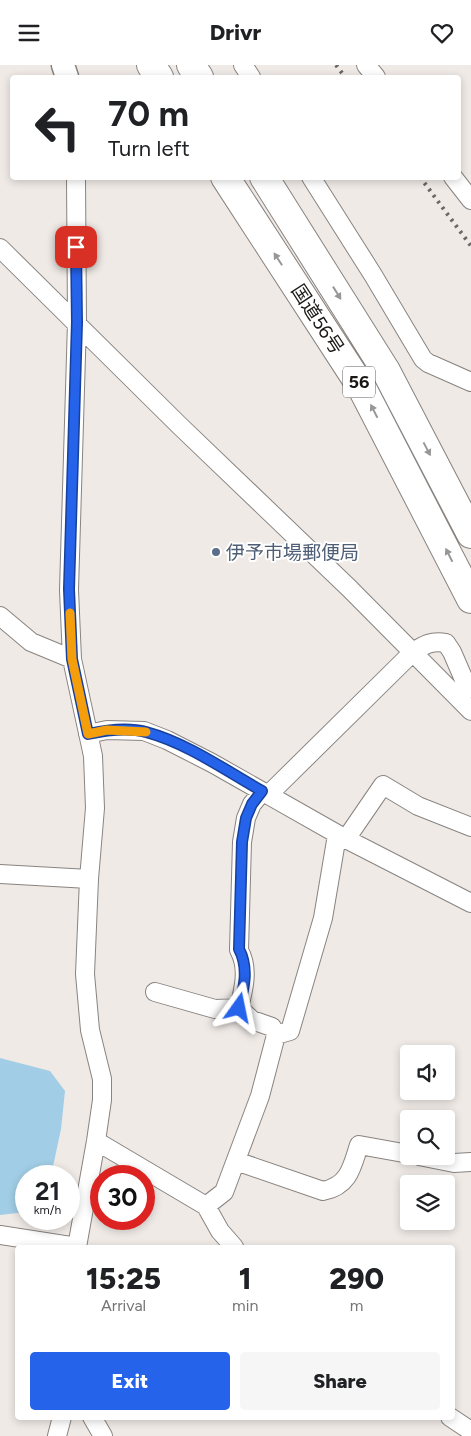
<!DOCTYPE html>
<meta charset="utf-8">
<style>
body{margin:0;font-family:Figtree,"Noto Sans JP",sans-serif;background:#f6f6f6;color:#202124;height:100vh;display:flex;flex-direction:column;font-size:19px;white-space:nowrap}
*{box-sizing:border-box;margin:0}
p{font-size:16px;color:#757577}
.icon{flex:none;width:28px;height:28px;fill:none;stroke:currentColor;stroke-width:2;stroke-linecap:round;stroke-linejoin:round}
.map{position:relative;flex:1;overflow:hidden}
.sheet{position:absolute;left:15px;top:1180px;width:440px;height:175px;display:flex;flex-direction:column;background:#fff;border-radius:5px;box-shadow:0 2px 8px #0003}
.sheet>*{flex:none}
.guide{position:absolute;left:10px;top:10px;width:451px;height:105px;border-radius:5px;box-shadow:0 2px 8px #0003;background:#fff;color:#202124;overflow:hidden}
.controls{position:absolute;left:400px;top:980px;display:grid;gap:10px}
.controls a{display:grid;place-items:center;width:55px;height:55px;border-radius:5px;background:#fff;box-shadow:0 2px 8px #0003;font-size:25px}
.speed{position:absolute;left:15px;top:1100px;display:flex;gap:10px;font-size:25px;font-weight:700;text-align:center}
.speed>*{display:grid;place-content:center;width:65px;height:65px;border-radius:50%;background:#fff;box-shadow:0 2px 8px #0003;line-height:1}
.speed small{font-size:12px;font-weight:400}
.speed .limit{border:8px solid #d22;background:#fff;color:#111}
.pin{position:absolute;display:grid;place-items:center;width:42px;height:42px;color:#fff;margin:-21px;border-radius:10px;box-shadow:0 2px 8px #0006}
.me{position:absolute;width:55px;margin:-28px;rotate:12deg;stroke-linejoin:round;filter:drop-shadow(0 0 4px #0008)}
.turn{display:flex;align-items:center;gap:18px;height:105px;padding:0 15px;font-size:22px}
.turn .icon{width:65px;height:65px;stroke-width:2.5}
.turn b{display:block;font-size:35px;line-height:42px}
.eta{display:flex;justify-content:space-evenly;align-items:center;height:85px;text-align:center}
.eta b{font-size:30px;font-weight:800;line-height:35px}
.cta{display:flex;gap:10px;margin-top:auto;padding:10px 15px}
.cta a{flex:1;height:58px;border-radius:5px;background:#2563eb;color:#fff;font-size:20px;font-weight:800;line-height:58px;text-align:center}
.cta a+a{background:#f6f6f6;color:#202124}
header{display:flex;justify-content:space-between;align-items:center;height:65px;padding:0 15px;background:#fff;font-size:22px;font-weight:800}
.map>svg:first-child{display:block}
</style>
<header><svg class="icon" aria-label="menu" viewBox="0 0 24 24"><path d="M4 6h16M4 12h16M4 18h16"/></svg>Drivr<svg class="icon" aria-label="heart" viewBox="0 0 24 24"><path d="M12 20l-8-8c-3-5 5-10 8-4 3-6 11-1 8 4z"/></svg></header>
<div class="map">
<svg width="471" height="1371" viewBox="0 0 471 1371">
<rect width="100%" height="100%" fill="#efeae6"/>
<path fill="#a1cee6" d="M0,993L50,1006L65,1026L61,1064L51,1111H26V1147L0,1150Z"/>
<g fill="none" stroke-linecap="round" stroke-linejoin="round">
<defs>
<path id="minor" d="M243,0L251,12
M366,0L376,12
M76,112L77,257L69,525L72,594L93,691L95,743L89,814L85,909L90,965L102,1014V1035L96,1076L77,1182
M311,112L373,210L423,294L428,298L471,317
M453,112L471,135
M0,183L181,362L349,523L471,646
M0,551L31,577L72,594
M88,669L107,665L144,666L167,675L212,698L346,774L471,838
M268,730L413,587C424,580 432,575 446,578L452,587L468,624
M346,774L383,720L418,741L471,762
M0,809L89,814
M155,927L215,944L239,943L252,955L272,962L276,970
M239,943C244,923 249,903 239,885L242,777L246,753L252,739L262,727
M96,1076L206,1141L220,1166L234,1182
M419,1091L454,1098L471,1097
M236,1096L323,1126C349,1121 352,1102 359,1080L409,1089
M206,1141L224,1127L260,1031L276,970L290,966L323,853L337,770
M0,1170L77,1182
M92,1352L103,1371
M450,1352L471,1366
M57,1371L62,1352"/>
<path id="tertiary" d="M63,0L67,12"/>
<path id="trunk" d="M151,0L159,12
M191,0L199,12
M225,112L362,323L471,534
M264,112L386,306L471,469"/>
</defs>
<use href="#minor" stroke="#898480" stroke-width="20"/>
<use href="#tertiary" stroke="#898480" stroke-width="25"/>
<use href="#trunk" stroke="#898480" stroke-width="30"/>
<use href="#minor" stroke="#fff" stroke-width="18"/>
<use href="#tertiary" stroke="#fff" stroke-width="22"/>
<use href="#trunk" stroke="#fff" stroke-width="28"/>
<path stroke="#6a6764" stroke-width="4" stroke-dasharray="2.5 5" stroke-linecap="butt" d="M336,0L345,12
M420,112L471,181"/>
</g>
<defs><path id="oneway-solid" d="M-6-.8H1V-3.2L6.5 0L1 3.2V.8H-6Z" transform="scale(1.25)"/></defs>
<g fill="#989796">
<use href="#oneway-solid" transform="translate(278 194) rotate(-123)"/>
<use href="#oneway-solid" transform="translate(337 228) rotate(58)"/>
<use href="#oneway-solid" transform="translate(374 346) rotate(-117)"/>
<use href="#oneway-solid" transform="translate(427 384) rotate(62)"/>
<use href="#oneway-solid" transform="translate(449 490) rotate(-117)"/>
</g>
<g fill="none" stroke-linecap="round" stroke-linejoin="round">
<defs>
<path id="route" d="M76,182L77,257L69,524L72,594L88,669C106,665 128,662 146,667C187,678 225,705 262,726L252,739L246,753L242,777L239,884C249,903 244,923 239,943"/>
</defs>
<use href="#route" stroke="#184099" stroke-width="12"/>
<use href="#route" stroke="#2563eb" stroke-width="9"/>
<path stroke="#f59e0b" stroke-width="9" d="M70,548L72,594L88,669L107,665L146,667"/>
</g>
<circle fill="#5c6f8a" stroke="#fff" stroke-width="2" cx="216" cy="487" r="5"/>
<g text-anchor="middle" stroke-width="4" stroke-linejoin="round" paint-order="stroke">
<rect fill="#fff" stroke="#5f5d5c" stroke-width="1" x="343" y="301.5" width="32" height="31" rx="4"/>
<g font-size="18" font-weight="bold" fill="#1a1816">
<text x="359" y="323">56</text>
</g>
<g font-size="19" fill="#1a1816" stroke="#fff">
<text transform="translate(318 254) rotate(57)" y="7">国道56号</text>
</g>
<g font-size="19" fill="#4e5e75" stroke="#fff" text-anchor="start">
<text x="226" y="494">伊予市場郵便局</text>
</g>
</g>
</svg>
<div class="controls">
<a><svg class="icon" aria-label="sound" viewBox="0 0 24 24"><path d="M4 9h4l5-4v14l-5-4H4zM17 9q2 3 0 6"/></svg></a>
<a><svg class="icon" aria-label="search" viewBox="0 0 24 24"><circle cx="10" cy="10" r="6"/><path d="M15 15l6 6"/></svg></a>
<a><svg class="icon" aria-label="layers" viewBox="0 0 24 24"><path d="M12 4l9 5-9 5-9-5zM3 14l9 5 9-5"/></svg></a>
</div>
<div class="speed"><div>21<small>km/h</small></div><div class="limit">30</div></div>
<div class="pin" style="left:76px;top:182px;background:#d93025"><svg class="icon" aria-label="arrive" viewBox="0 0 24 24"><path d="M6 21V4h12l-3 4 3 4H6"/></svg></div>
<svg class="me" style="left:239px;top:943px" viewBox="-20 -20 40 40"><path d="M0-17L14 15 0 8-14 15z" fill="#2563eb" stroke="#fff" stroke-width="4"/></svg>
<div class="guide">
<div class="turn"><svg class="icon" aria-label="left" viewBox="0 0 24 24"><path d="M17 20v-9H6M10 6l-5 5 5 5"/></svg><div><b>70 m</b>Turn left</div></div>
</div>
<section class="sheet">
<div class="eta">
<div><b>15:25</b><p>Arrival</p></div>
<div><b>1</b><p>min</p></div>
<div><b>290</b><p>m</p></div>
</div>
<div class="cta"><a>Exit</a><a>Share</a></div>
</section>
</div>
